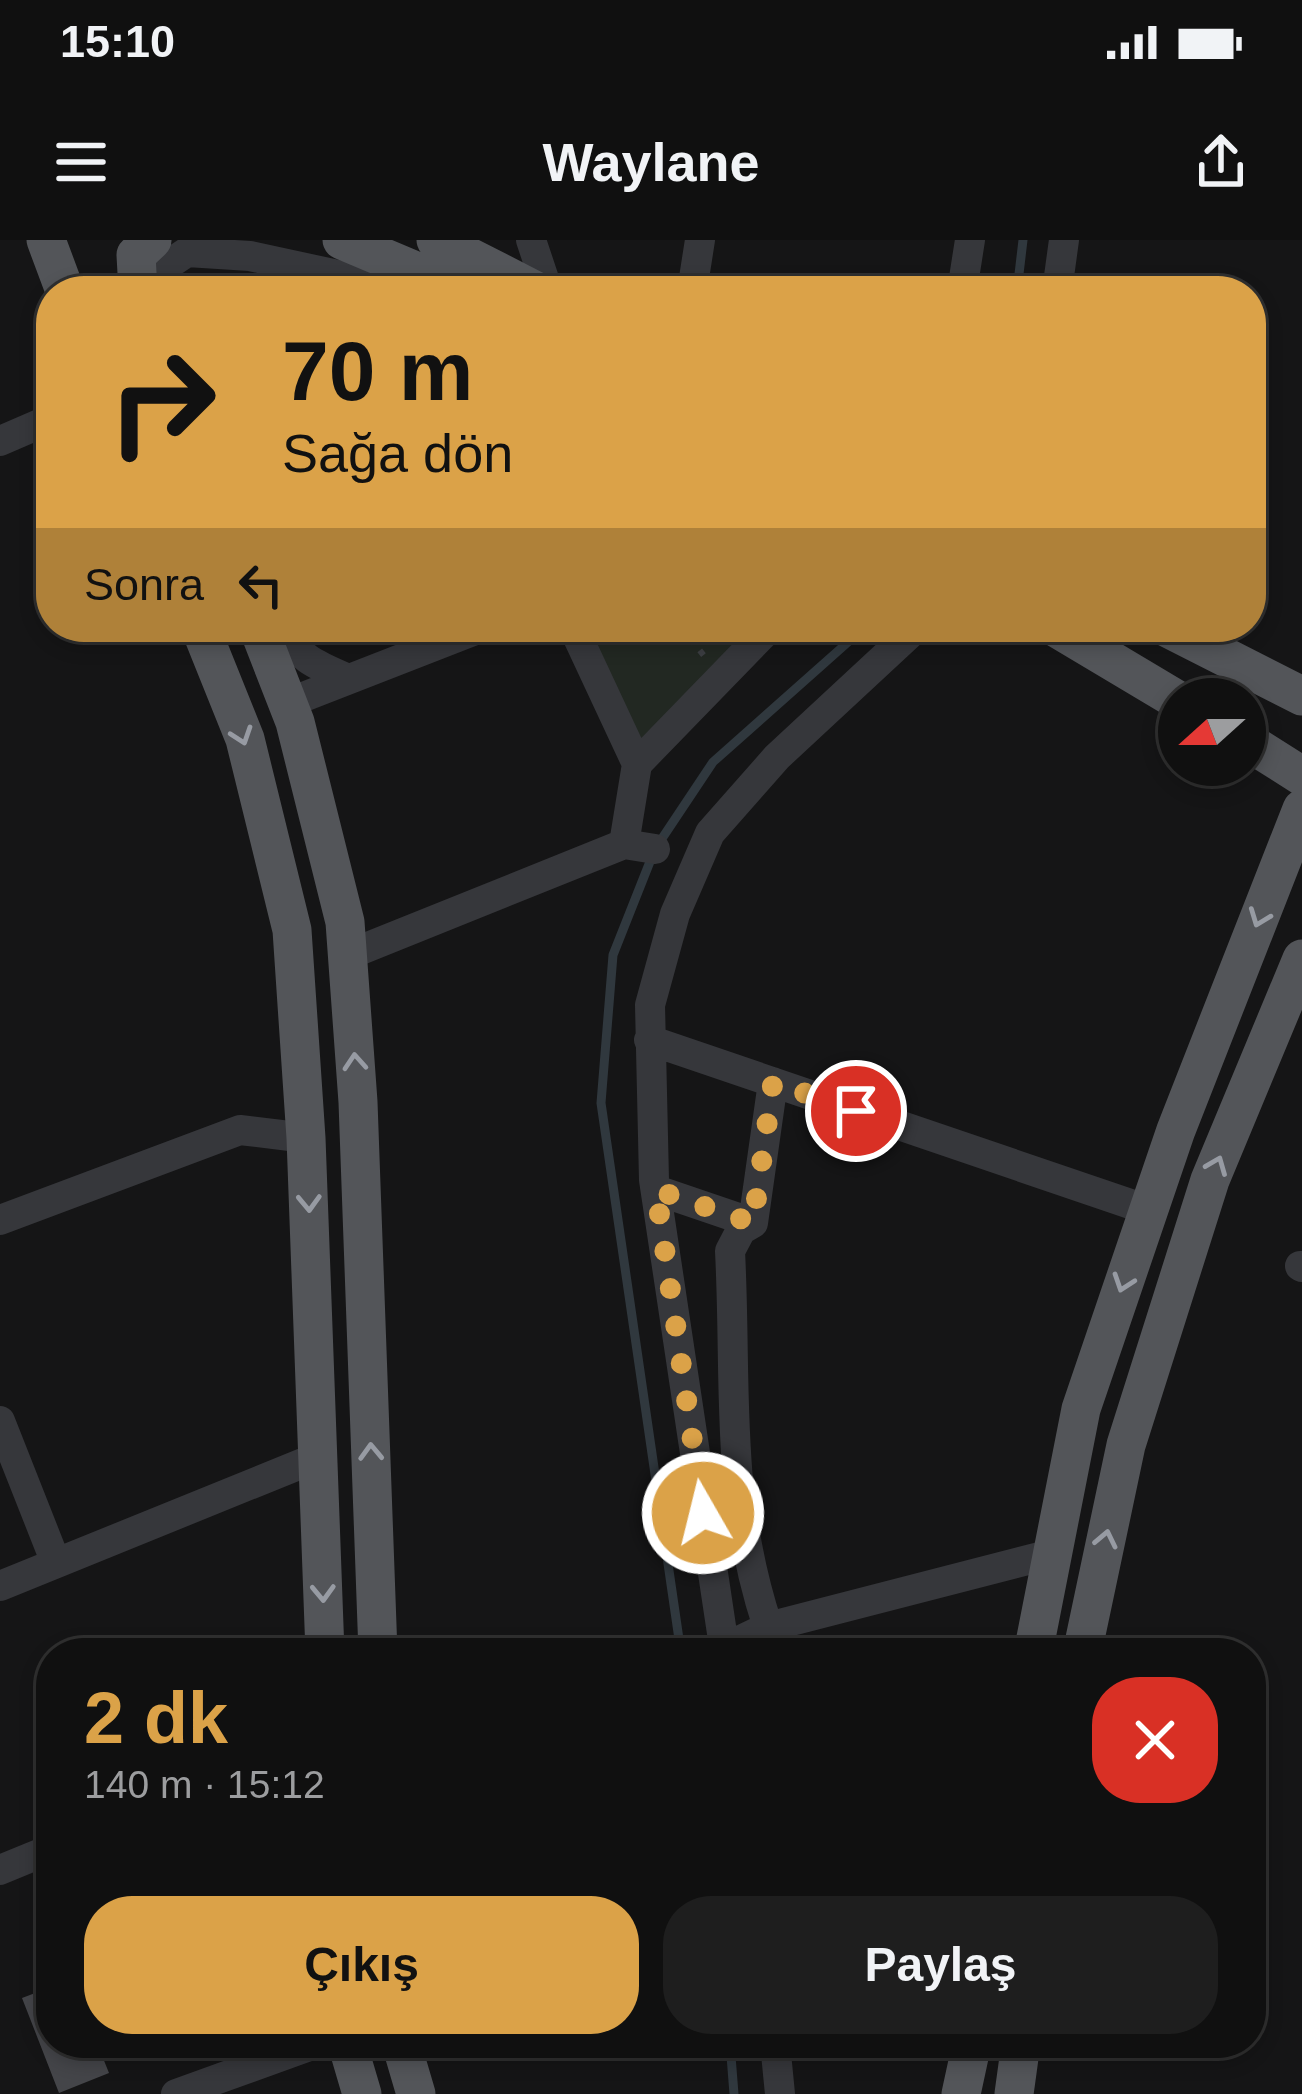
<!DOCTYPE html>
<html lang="tr">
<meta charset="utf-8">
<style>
body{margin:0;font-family:Helvetica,sans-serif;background:#1e1e1e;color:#f1f3f6;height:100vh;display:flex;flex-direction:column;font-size:45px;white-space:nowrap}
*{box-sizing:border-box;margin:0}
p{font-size:39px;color:#9c9d9f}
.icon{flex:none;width:66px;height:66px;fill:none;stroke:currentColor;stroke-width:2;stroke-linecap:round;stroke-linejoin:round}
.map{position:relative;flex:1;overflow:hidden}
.details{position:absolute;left:36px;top:1398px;width:1230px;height:420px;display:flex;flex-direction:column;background:#101010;border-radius:48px;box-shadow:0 6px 18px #0003,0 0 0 3px #303030}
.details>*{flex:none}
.banner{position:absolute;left:36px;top:36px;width:1230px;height:366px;border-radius:48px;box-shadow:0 6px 18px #0003,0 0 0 3px #303030;background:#dba248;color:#111;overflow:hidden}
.needle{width:78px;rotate:249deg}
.tools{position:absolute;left:1158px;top:438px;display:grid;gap:24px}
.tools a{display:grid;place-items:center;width:108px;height:108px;border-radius:50%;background:#101010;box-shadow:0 6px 18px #0003,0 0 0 3px #303030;font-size:60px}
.pin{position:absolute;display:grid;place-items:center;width:102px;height:102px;color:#fff;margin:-51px;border:6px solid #fff;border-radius:50%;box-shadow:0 3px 12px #0007}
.me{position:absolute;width:132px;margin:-66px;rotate:352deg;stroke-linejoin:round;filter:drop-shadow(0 0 9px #0008)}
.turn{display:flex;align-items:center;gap:42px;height:252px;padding:0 48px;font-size:54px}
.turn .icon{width:156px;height:156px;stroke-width:2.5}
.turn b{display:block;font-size:84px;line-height:102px}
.then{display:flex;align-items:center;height:114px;padding:0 48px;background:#0003;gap:24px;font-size:45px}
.round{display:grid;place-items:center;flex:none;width:126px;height:126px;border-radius:48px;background:#1e1e1e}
.overview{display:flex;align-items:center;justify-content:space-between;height:204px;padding:0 48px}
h1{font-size:72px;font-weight:600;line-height:90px;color:#dba248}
.primary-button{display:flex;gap:24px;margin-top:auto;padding:24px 48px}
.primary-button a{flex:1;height:138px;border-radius:48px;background:#dba248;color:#111;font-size:48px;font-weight:600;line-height:138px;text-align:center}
.primary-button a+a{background:#1e1e1e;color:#f1f3f6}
.status{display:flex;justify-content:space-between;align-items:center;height:84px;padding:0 60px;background:#101010;direction:ltr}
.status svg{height:33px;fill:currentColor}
header{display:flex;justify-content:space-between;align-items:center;height:156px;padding:0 48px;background:#101010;font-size:54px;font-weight:600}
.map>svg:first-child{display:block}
</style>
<div class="status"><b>15:10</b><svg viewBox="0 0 49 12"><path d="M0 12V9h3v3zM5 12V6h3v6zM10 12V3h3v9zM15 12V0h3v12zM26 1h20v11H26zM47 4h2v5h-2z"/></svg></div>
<header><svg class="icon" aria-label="menu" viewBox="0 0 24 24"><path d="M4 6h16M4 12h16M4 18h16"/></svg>Waylane<svg class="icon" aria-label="share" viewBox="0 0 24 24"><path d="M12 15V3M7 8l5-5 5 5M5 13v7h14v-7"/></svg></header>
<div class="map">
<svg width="1302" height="1854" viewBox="0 0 1302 1854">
<rect width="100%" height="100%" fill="#151516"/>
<path fill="#222822" d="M577,387H766L639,512Z"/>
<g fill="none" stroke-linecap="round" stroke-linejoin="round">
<path stroke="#30383e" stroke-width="9" d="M1017,51L1023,0
M681,1413L601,863L613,715L655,609L713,522L865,387
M730,1803L734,1854"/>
</g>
<path fill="#444549" d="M847,1395L863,1413H828Z
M51,1468V1519L34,1475Z
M51,1747V1803H97L109,1833L59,1853L22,1758Z"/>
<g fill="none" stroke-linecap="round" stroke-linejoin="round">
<path stroke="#3c3e42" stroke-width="6" stroke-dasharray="6 9" stroke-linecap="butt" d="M647,387L666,409
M681,387L705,417"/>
<path stroke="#36373b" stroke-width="30" d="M531,0L548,51
M163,51L166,26L187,12L250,16L412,51
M692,51L700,0
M962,51L970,0
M1057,51L1064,0
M0,201L51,179
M283,387C295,417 318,426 346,438
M573,387L637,524L624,604
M288,463L483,387
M637,524L770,387
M348,715L624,604L655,609
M649,800L1148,970
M656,950L753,983
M0,980L240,890L306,898
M1300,1026L1302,1027
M0,1181L56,1323
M0,1346L318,1217
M768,1387C724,1254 737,1146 730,1011L741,990L753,983L773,842
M724,1408L768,1387L1051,1314
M725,1413L654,940L650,765L675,674L710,593L777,517L917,387
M0,1630L51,1609
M775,1803L780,1854
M176,1854L318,1803"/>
<path stroke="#535559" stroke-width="39" d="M46,0L65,51
M342,0L463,51
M436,0L536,51
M138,51L136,15L152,0
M200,387L245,499L292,690L306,898L325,1413
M258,387L295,482L345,682L358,862L378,1413
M1055,387L1179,461
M1166,387L1302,456
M1245,500L1302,536
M1033,1413L1081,1169L1176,890L1302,569
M1082,1413L1126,1205L1210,940L1302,719
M347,1803L362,1854
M401,1803L416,1854
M961,1854L972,1803
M1014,1854L1021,1803"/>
</g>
<defs><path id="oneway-chevron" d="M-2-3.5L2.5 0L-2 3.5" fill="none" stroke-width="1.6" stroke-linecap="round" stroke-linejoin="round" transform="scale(3)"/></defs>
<g stroke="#979ba3">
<use href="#oneway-chevron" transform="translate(242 496) rotate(71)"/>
<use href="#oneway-chevron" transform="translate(1259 678) rotate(111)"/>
<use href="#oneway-chevron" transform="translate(355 822) rotate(-94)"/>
<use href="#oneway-chevron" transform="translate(1217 925) rotate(-68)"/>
<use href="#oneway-chevron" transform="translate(309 963) rotate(88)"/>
<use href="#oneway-chevron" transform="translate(1123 1043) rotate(109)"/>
<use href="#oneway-chevron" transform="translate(371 1212) rotate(-92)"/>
<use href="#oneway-chevron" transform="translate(1106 1299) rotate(-78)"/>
<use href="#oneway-chevron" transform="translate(323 1353) rotate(88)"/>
</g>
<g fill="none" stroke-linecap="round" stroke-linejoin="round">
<path stroke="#dba248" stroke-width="21" stroke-dasharray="0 37.8" d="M703,1273L656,950L753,983L773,842L856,871"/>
</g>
</svg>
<div class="tools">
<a><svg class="needle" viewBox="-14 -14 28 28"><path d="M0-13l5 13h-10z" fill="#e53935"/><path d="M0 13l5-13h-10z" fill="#9c9d9f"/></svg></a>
</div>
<div class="pin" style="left:856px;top:871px;background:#d93025"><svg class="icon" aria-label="arrive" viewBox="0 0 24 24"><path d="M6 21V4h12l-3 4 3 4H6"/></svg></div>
<svg class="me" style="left:703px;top:1273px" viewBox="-20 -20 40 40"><circle r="17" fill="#dba248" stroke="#fff" stroke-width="3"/><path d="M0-11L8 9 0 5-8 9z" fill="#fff"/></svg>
<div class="banner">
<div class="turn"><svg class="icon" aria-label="right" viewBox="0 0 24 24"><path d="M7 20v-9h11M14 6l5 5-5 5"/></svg><div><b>70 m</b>Sağa dön</div></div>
<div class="then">Sonra<svg class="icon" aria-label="left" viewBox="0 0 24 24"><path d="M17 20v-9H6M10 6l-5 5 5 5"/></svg></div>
</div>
<section class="details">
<div class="overview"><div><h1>2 dk</h1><p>140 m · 15:12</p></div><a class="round" style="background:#d93025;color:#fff"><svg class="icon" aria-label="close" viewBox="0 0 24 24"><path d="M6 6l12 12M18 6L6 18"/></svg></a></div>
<div class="primary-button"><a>Çıkış</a><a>Paylaş</a></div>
</section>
</div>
